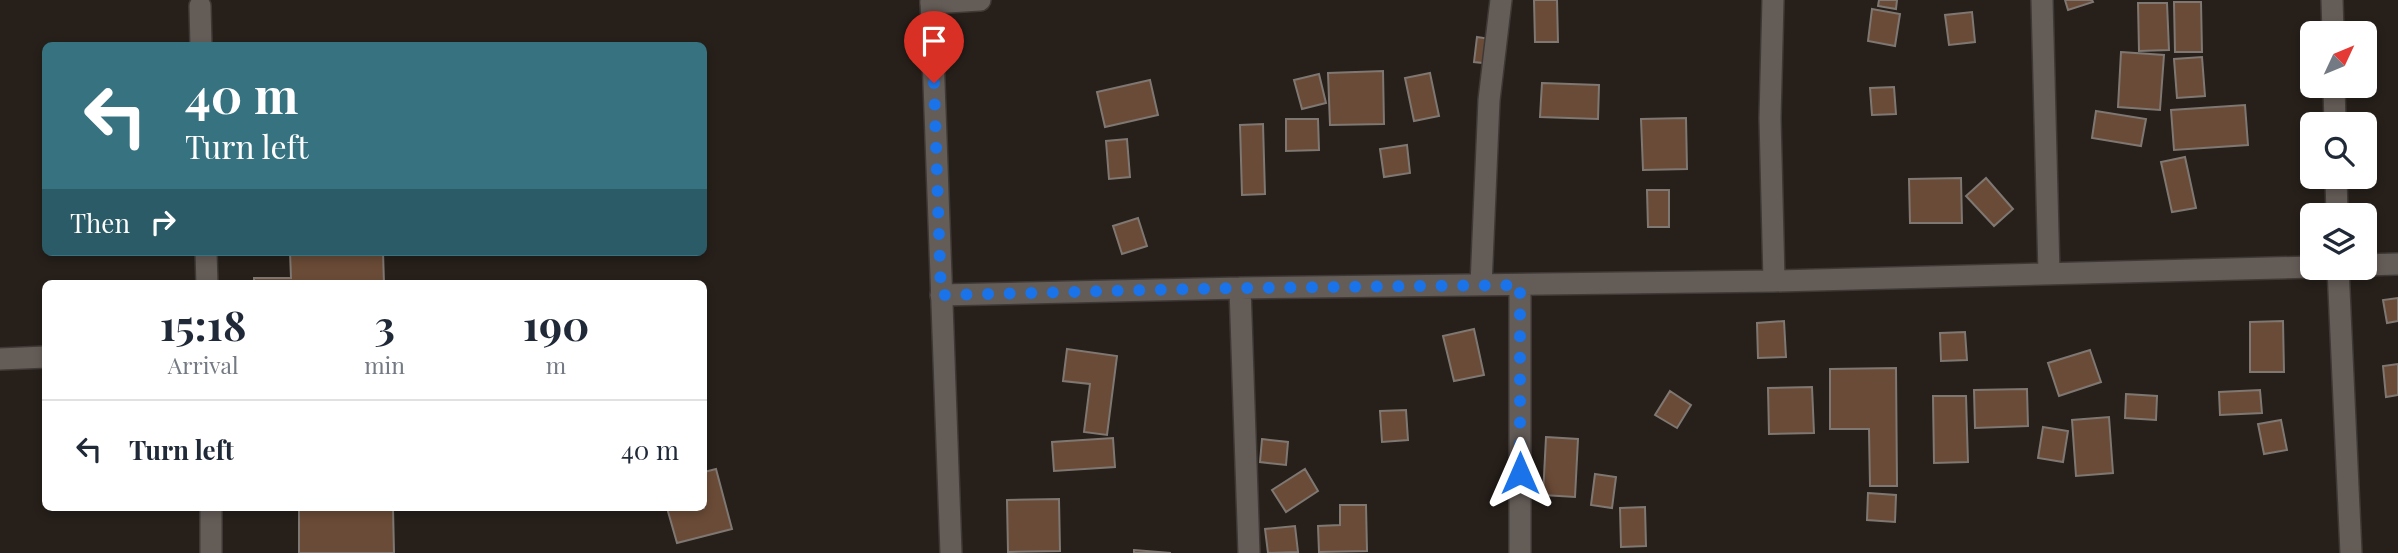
<!DOCTYPE html>
<style>
body{margin:0;font-family:"Playfair Display",serif;background:#f6f6f7;color:#1f2937;height:100vh;display:flex;flex-direction:column;font-size:26px;white-space:nowrap}
*{box-sizing:border-box;margin:0}
p{font-size:23px;color:#747a83}
.icon{flex:none;width:38px;height:38px;fill:none;stroke:currentColor;stroke-width:2;stroke-linecap:round;stroke-linejoin:round}
.map{position:relative;flex:1;overflow:hidden}
.side{position:absolute;left:42px;top:280px;width:665px;height:231px;display:flex;flex-direction:column;background:#fff;border-radius:10px;box-shadow:0 4px 10px #0003}
.side>*{flex:none}
.top-card{position:absolute;left:42px;top:42px;width:665px;height:214px;border-radius:10px;box-shadow:0 4px 10px #0003;background:#367280;color:#fff;overflow:hidden}
.needle{width:46px;rotate:46deg}
.tools{position:absolute;left:2300px;top:21px;display:grid;gap:14px}
.tools a{display:grid;place-items:center;width:77px;height:77px;border-radius:10px;background:#fff;box-shadow:0 4px 10px #0003;font-size:35px}
.pin{position:absolute;display:grid;place-items:center;width:60px;height:60px;color:#fff;margin:-72px -30px;border-radius:50% 50% 50% 0;rotate:-45deg;box-shadow:0 0 7px #0007}
.pin .icon{rotate:45deg}
.me{position:absolute;width:77px;margin:-38px;rotate:0deg;stroke-linejoin:round;filter:drop-shadow(0 0 5px #0008)}
.turn{display:flex;align-items:center;gap:24px;height:147px;padding:0 28px;font-size:32px}
.turn .icon{width:91px;height:91px;stroke-width:2.5}
.turn b{display:block;font-size:49px;line-height:60px}
.then{display:flex;align-items:center;height:66px;padding:0 28px;background:#0003;gap:14px;font-size:26px}
.eta{display:flex;justify-content:space-evenly;align-items:center;height:119px;text-align:center}
.eta b{font-size:42px;font-weight:700;line-height:49px}
ul{padding:0;list-style:none}
li{display:flex;align-items:center;gap:21px;height:98px;padding:0 28px;border-top:2px solid #e0e1e3}
li div{flex:1}
li b{display:block;font-size:26px}
li em{font-style:normal}
.map>svg:first-child{display:block}
</style>
<div class="map">
<svg width="2398" height="553" viewBox="0 0 2398 553">
<rect width="100%" height="100%" fill="#261f1a"/>
<path fill="#6a4b37" stroke="#7f7772" stroke-width="2" d="M1534,0H1557L1558,42H1535Z
M1879,0H1897L1896,9L1878,6Z
M2065,0H2092L2093,2L2068,10Z
M2174,2H2201L2202,52H2175Z
M2138,3H2167L2169,50L2139,51Z
M1872,9L1900,14L1895,46L1868,41Z
M1972,12L1975,42L1949,45L1945,15Z
M1477,37L1504,41L1501,65L1474,62Z
M2121,52L2164,55L2160,110L2118,107Z
M2202,57L2205,96L2177,98L2174,59Z
M1383,71L1384,124L1330,125L1328,73Z
M1430,73L1439,116L1414,121L1405,78Z
M1319,74L1326,103L1302,109L1294,80Z
M1150,80L1158,115L1105,127L1097,92Z
M1542,83L1599,85L1598,119L1540,117Z
M1894,87L1896,114L1872,115L1870,88Z
M2245,105L2248,145L2174,150L2171,110Z
M2096,111L2146,119L2141,146L2092,138Z
M1686,118L1687,169L1643,170L1641,119Z
M1286,119H1318L1319,150L1286,151Z
M1263,124L1265,194L1242,195L1240,125Z
M1127,139L1130,177L1109,179L1106,141Z
M1407,145L1410,173L1384,177L1380,149Z
M2185,157L2196,208L2172,212L2161,162Z
M1961,178L1962,223H1910L1909,179Z
M1986,178L2013,209L1994,226L1966,196Z
M1647,190H1669V227H1648Z
M1138,218L1147,246L1122,254L1113,226Z
M290,252H383L384,284H254V278H291Z
M2398,298V321L2387,323L2383,300Z
M1784,321L1786,357L1758,358L1757,323Z
M2283,321L2284,372H2250V322Z
M1474,329L1484,375L1454,381L1443,336Z
M1965,332L1967,360L1941,361L1940,333Z
M1067,349L1117,356L1107,435L1084,432L1090,384L1063,381Z
M2090,350L2101,382L2059,396L2048,363Z
M2398,364V395L2386,397L2383,366Z
M1896,368L1897,486H1870L1869,429H1830V369Z
M1812,387L1814,433L1769,434L1768,388Z
M2027,389L2028,426L1975,428L1974,390Z
M2260,390L2262,413L2220,415L2219,392Z
M1670,391L1691,405L1677,428L1655,415Z
M2126,394L2157,396L2156,420L2125,418Z
M1933,396H1966L1968,462L1934,463Z
M1406,410L1408,440L1382,442L1380,411Z
M2109,417L2113,473L2076,476L2072,420Z
M2281,420L2287,450L2264,454L2258,424Z
M2043,427L2068,431L2063,462L2038,458Z
M1546,437L1578,439L1575,497L1543,495Z
M1113,438L1115,467L1054,471L1052,442Z
M1262,439L1288,442L1286,465L1260,462Z
M716,469L732,529L677,543L667,508H704V472Z
M1305,469L1318,491L1286,512L1272,490Z
M1595,474L1616,477L1612,508L1591,505Z
M1868,493L1896,495L1895,522L1867,520Z
M1059,499L1060,551L1008,552L1007,500Z
M1340,505H1366L1367,551L1319,552L1318,526L1340,525Z
M1645,507L1646,546L1621,547L1620,508Z
M299,508H393L394,553H299Z
M1295,526L1298,552L1268,553L1265,529Z
M1134,550L1171,553H1134Z"/>
<g fill="none" stroke-linecap="round" stroke-linejoin="round">
<defs>
<path id="lane" d="M200,6L201,46
M206,252L207,284
M0,359L46,357
M211,508V553"/>
<path id="street" d="M1773,0L1770,118L1774,281
M2042,0L2049,273
M2332,0L2333,33
M931,3L980,0
M2334,86L2335,124
M2336,177L2337,215
M2364,265L2398,264
M2338,268L2351,553
M1481,285L1489,100L1501,0
M1520,285V553
M1240,288L1249,553
M941,295L1240,288L1774,281L2312,267"/>
<path id="secondary" d="M931,0L951,553"/>
</defs>
<use href="#lane" stroke="#3f3936" stroke-width="24"/>
<use href="#street" stroke="#3f3936" stroke-width="24"/>
<use href="#secondary" stroke="#3f3936" stroke-width="24"/>
<use href="#lane" stroke="#645c57" stroke-width="21"/>
<use href="#street" stroke="#645c57" stroke-width="21"/>
<use href="#secondary" stroke="#645c57" stroke-width="21"/>
</g>
<g fill="none" stroke-linecap="round" stroke-linejoin="round">
<path stroke="#1a73e8" stroke-width="12" stroke-dasharray="0 21.6" d="M934,83L941,295L1240,288L1520,285V473"/>
</g>
</svg>
<div class="tools">
<a><svg class="needle" viewBox="-14 -14 28 28"><path d="M0-13l5 13h-10z" fill="#e53935"/><path d="M0 13l5-13h-10z" fill="#747a83"/></svg></a>
<a><svg class="icon" aria-label="search" viewBox="0 0 24 24"><circle cx="10" cy="10" r="6"/><path d="M15 15l6 6"/></svg></a>
<a><svg class="icon" aria-label="layers" viewBox="0 0 24 24"><path d="M12 4l9 5-9 5-9-5zM3 14l9 5 9-5"/></svg></a>
</div>
<div class="pin" style="left:934px;top:83px;background:#d93025"><svg class="icon" aria-label="arrive" viewBox="0 0 24 24"><path d="M6 21V4h12l-3 4 3 4H6"/></svg></div>
<svg class="me" style="left:1520px;top:473px" viewBox="-20 -20 40 40"><path d="M0-17L14 15 0 8-14 15z" fill="#1a73e8" stroke="#fff" stroke-width="4"/></svg>
<div class="top-card">
<div class="turn"><svg class="icon" aria-label="left" viewBox="0 0 24 24"><path d="M17 20v-9H6M10 6l-5 5 5 5"/></svg><div><b>40 m</b>Turn left</div></div>
<div class="then">Then<svg class="icon" aria-label="right" viewBox="0 0 24 24"><path d="M7 20v-9h11M14 6l5 5-5 5"/></svg></div>
</div>
<section class="side">
<div class="eta">
<div><b>15:18</b><p>Arrival</p></div>
<div><b>3</b><p>min</p></div>
<div><b>190</b><p>m</p></div>
</div>
<ul>
<li><svg class="icon" aria-label="left" viewBox="0 0 24 24"><path d="M17 20v-9H6M10 6l-5 5 5 5"/></svg><div><b>Turn left</b></div><em>40 m</em></li>
</ul>
</section>
</div>
